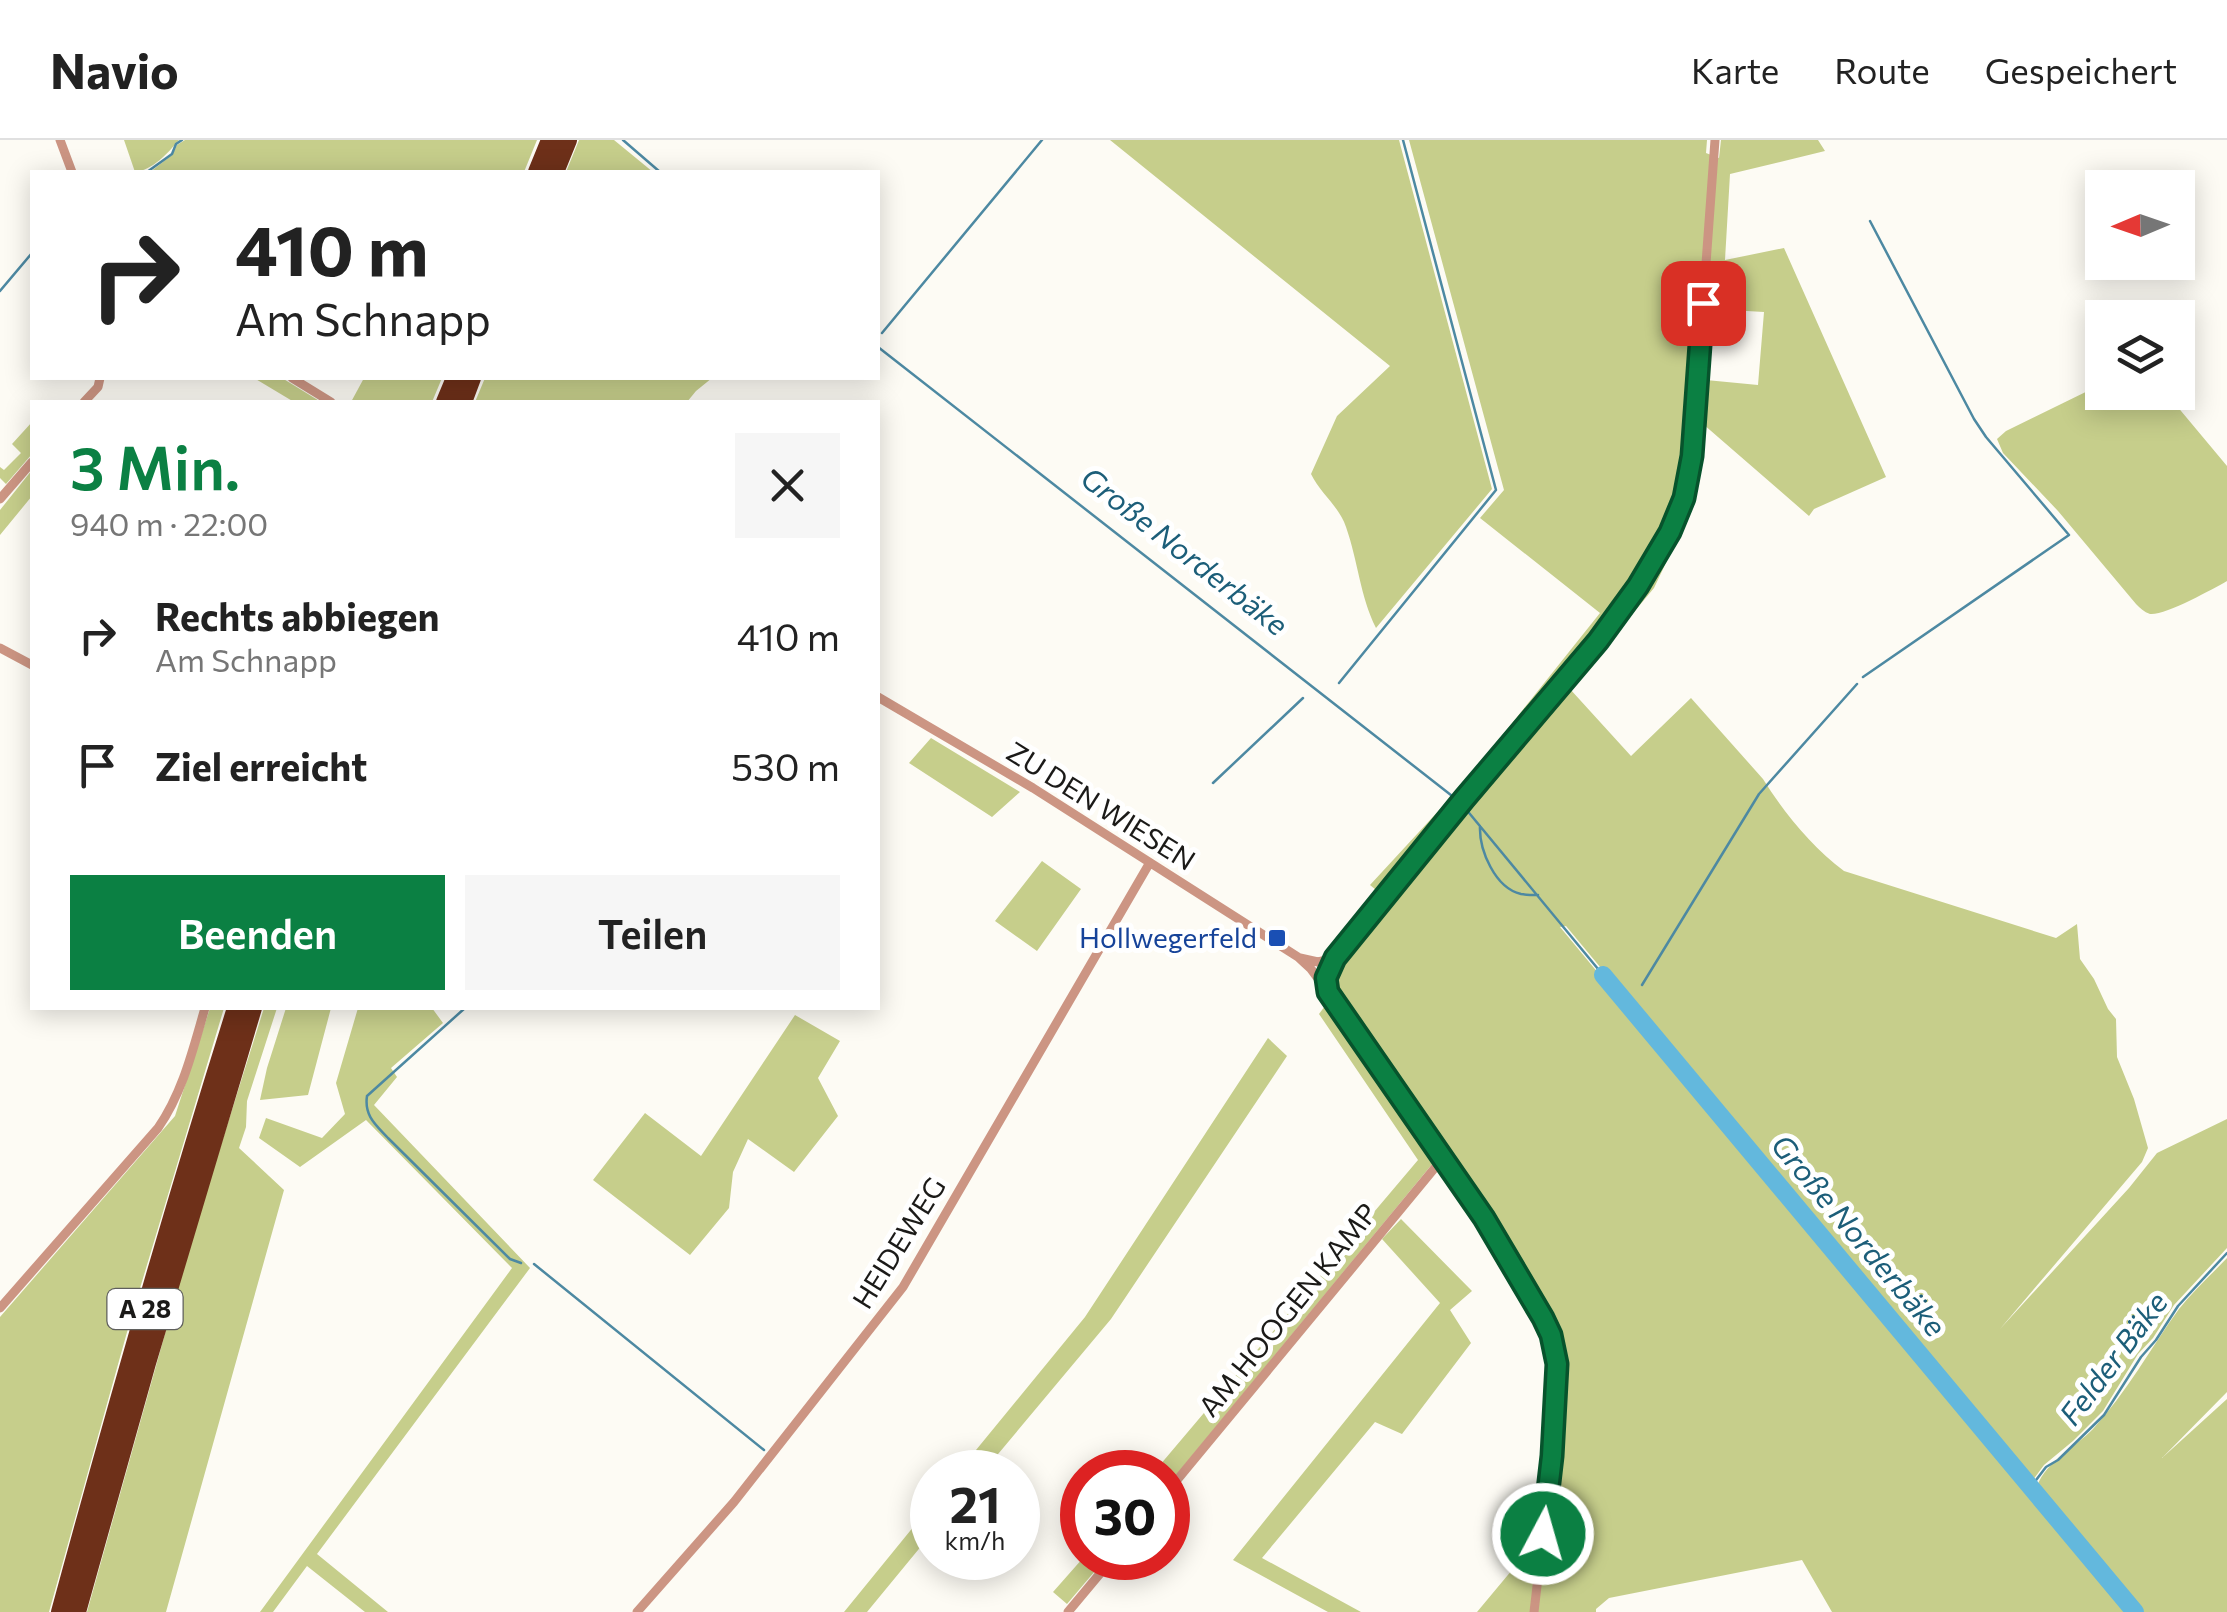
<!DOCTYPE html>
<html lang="de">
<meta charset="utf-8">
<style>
body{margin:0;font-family:Commissioner,sans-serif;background:#f6f6f6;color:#222;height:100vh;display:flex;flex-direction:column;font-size:38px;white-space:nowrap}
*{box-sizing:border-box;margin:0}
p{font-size:32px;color:#767676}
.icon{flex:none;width:55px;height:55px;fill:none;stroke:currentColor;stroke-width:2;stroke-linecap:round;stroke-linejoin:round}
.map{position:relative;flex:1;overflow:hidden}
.drawer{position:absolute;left:30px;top:260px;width:850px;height:610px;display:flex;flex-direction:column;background:#fff;border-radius:0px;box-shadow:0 5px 25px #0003}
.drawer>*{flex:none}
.hud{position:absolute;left:30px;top:30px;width:850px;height:210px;border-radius:0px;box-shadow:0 5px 25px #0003;background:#fff;color:#222;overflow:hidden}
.needle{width:65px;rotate:268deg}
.tools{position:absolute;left:2085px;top:30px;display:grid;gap:20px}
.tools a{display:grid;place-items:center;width:110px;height:110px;border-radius:0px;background:#fff;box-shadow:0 5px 25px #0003;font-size:50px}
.speed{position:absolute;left:910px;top:1310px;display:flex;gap:20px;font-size:50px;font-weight:700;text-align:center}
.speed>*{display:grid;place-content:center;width:130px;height:130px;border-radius:50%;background:#fff;box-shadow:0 5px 25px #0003;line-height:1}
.speed small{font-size:25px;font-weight:400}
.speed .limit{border:15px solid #d22;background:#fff;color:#111}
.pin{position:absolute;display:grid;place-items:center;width:85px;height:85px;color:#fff;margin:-42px;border-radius:20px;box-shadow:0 5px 15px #0006}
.me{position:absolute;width:110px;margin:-55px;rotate:6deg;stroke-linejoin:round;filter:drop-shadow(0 0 8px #0008)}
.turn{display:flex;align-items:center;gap:35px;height:210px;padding:0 40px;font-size:45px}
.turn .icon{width:130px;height:130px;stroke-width:2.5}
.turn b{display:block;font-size:70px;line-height:85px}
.round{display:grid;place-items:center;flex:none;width:105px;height:105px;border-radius:0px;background:#f6f6f6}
.summary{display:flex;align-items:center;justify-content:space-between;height:170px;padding:0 40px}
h1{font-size:60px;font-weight:600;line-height:75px;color:#0b8043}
.action{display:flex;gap:20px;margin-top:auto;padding:20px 40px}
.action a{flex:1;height:115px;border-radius:0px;background:#0b8043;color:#fff;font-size:40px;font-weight:600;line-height:115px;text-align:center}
.action a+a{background:#f6f6f6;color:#222}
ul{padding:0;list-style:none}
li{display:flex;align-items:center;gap:30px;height:130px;padding:0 40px}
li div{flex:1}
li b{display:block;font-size:38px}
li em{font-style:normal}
header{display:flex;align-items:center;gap:60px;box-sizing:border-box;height:140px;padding:0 50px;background:#fff;border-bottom:2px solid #e0e0e0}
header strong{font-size:48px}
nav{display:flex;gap:55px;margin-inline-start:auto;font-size:35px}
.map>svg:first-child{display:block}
</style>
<header>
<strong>Navio</strong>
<nav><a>Karte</a><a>Route</a><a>Gespeichert</a></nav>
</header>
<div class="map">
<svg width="2227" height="1472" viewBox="0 0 2227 1472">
<rect width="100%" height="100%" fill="#fdfbf4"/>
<path fill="#c6ce8b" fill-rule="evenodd" d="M124,0H179C168,13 153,30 135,32Z
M185,0H537L524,32H150L172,15L177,5Z
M579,0H614L653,32H566Z
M1110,0H1399L1492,349L1376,488C1360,456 1358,421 1346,387C1339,366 1320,353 1311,334L1337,276L1390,226Z
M1409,0H1707L1706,13L1719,18L1721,0H1818L1825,11L1730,34L1725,120L1784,108L1886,337L1814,369L1809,376L1703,284L1702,323L1691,370L1654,448L1570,549L1631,616L1691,558L1763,639C1784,673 1812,707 1844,731L2056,798L2077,784L2080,819L2094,839L2108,869L2116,879L2117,917L2134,959L2148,1008L2142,1022L2000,1189L2129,1048L2157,1013L2227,979V1108L2174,1165L2153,1198L2138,1214L2103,1271L2073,1301L2044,1325L2030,1344L1566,786L1560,787L1905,1203L2133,1472H1832L1802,1420L1609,1458L1596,1469V1472H1477L1537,1400L1545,1401L1555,1312L1553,1191L1488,1078L1438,1017L1168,1345V1332H1154L1418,1020L1319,874L1325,866L1323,862L1334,853L1333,836L1337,825L1387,763L1382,755L1370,745L1466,641L1600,473L1480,378L1504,350ZM1712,169L1764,172L1758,245L1706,240Z
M254,238H282L321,262H294Z
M364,238H442L432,262H351Z
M485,238H712L696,251L687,262H475Z
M2102,244V252L2166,253L2227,326V441C2213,449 2164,476 2150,474C2144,472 2140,468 2136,464L2058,371L2003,313L1997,299L2006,291Z
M32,282V314L6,344L0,338V327L4,330L21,313L12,304Z
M32,330V356L0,395V370Z
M931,598L1020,652L992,677L909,623Z
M1042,721L1081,749L1037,811L995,781Z
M210,868H224L129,1185L49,1472H0V1177L175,976Z
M264,868H277L247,961L246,987L239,1008L284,1050L166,1472H87L193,1094Z
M286,868H331L308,955L260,960L267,928Z
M358,868H432L443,883L391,928L397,937L374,965L530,1128L317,1414L388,1472H365L307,1426L273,1472H260L512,1128L366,980L300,1027L259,998L266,978L322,998L345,974L336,943Z
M795,875L840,901L818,938L838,976L794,1032L748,999L733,1032L729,1068L690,1115L593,1040L645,973L701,1016Z
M1268,898L1287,916L1111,1179L983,1332H958L1085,1177Z
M1401,1079L1472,1151L1450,1170L1471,1203L1402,1294L1375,1282L1262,1418L1361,1472H1328L1233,1420L1440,1163L1382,1099Z
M2227,1118V1252L2162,1318L2227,1259V1472H2137L2036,1351C2041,1324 2076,1307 2093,1289C2127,1252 2150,1209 2179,1169C2193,1151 2211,1135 2227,1118Z
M932,1364V1393L867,1472H844Z
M1083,1418H1106L1067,1464L1053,1452Z"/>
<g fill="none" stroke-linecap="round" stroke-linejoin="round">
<path stroke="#4d89a2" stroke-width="2.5" d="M623,0L660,32
M147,32L172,14L176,4L182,0
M0,151L32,113
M882,193L1042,0
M878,207L1456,659
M1863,537L2069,395L1986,297L1974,279L1870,81
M1339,543L1496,350L1403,0
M1213,643L1303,558
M1465,668L1603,835
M1480,686C1479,710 1495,748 1521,754C1526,755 1532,755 1538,755
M1642,845L1759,654L1857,544
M465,868L367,956C364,976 376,985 388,998L510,1119L521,1123
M534,1124L764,1310
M2030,1348L2046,1327L2058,1320L2104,1275L2141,1217L2156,1200L2178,1166L2227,1113"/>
<path stroke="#63b8dd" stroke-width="18" d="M1603,835L2135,1472"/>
<path stroke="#cc9583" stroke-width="9" d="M60,0L72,32
M292,238L331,262
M84,262L98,247L100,238
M0,359L32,322
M0,508L32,525
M878,557L1033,648L1298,817L1311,829L1328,852L1484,1078L1543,1177L1551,1195L1557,1223L1552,1316L1534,1472
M1300,818L1318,822L1335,818
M1327,849L1326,837L1335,818L1598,501C1630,457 1665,413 1683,361C1688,347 1689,331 1692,316L1715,0
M0,1168L158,988C183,952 193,909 205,868
M1168,1351L1443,1018
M637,1472L734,1362L903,1147L1149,724
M1068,1472L1113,1418"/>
<path stroke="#6e3019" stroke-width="18" d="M537,32L550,0
M555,32L568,0
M445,262L455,238
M463,262L472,238
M60,1472C115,1270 173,1068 236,868
M77,1472L147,1223L253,868"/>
</g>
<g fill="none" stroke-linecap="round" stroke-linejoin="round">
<defs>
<path id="route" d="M1543,1394L1552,1316L1557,1224L1551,1195L1543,1178L1484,1078L1328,852L1326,838L1335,818L1464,659L1598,501L1638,446L1670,392L1684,358L1692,316L1703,163"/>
</defs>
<use href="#route" stroke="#07532c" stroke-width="25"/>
<use href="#route" stroke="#0b8043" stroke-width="18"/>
</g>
<rect fill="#1a4fb4" stroke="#fff" stroke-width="4" x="1267" y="788" width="20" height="20" rx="5"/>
<g text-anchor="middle" stroke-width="10" stroke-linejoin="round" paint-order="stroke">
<rect fill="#fff" stroke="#5f5f5d" stroke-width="2.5" x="107.5" y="1149" width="75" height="40" rx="8"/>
<g font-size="25" font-weight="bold" fill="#1b1a18">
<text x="145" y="1178">A 28</text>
</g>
<g font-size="28" fill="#1b1a18" stroke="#fff">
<text transform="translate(1101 666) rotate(32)" y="10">ZU DEN WIESEN</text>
<text transform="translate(899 1103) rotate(-58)" y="10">HEIDEWEG</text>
<text transform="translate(1288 1170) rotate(-51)" y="10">AM HOOGEN KAMP</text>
</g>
<g font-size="28" fill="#164399" stroke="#fff" text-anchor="end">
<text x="1257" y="808">Hollwegerfeld</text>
</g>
<g font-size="30" font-style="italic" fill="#1c5e79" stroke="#fff">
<text transform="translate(1184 412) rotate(38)" y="10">Große Norderbäke</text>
<text transform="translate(1858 1096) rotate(50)" y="10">Große Norderbäke</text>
<text transform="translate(2114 1219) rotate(-53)" y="10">Felder Bäke</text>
</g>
</g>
</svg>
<div class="tools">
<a><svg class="needle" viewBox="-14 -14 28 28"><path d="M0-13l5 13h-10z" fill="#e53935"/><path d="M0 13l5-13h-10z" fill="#767676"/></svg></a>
<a><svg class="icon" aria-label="layers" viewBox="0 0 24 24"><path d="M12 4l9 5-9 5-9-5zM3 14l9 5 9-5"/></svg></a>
</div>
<div class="speed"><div>21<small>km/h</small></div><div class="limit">30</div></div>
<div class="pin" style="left:1703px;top:163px;background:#d93025"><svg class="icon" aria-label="arrive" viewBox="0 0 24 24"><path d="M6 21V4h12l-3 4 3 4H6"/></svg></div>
<svg class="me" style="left:1543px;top:1394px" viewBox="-20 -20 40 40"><circle r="17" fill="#0b8043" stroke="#fff" stroke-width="3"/><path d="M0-11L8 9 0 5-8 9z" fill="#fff"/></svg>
<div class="hud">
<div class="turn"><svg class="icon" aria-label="right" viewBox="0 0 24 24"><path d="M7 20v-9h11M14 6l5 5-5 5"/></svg><div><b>410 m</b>Am Schnapp</div></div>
</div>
<section class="drawer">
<div class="summary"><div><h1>3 Min.</h1><p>940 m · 22:00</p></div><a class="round"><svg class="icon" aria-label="close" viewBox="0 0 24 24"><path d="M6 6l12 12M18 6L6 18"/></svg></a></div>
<ul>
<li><svg class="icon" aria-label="right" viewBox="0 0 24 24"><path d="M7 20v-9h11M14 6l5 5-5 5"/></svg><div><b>Rechts abbiegen</b><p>Am Schnapp</p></div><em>410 m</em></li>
<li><svg class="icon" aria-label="arrive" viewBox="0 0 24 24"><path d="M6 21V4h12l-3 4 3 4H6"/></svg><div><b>Ziel erreicht</b></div><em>530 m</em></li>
</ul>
<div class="action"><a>Beenden</a><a>Teilen</a></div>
</section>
</div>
